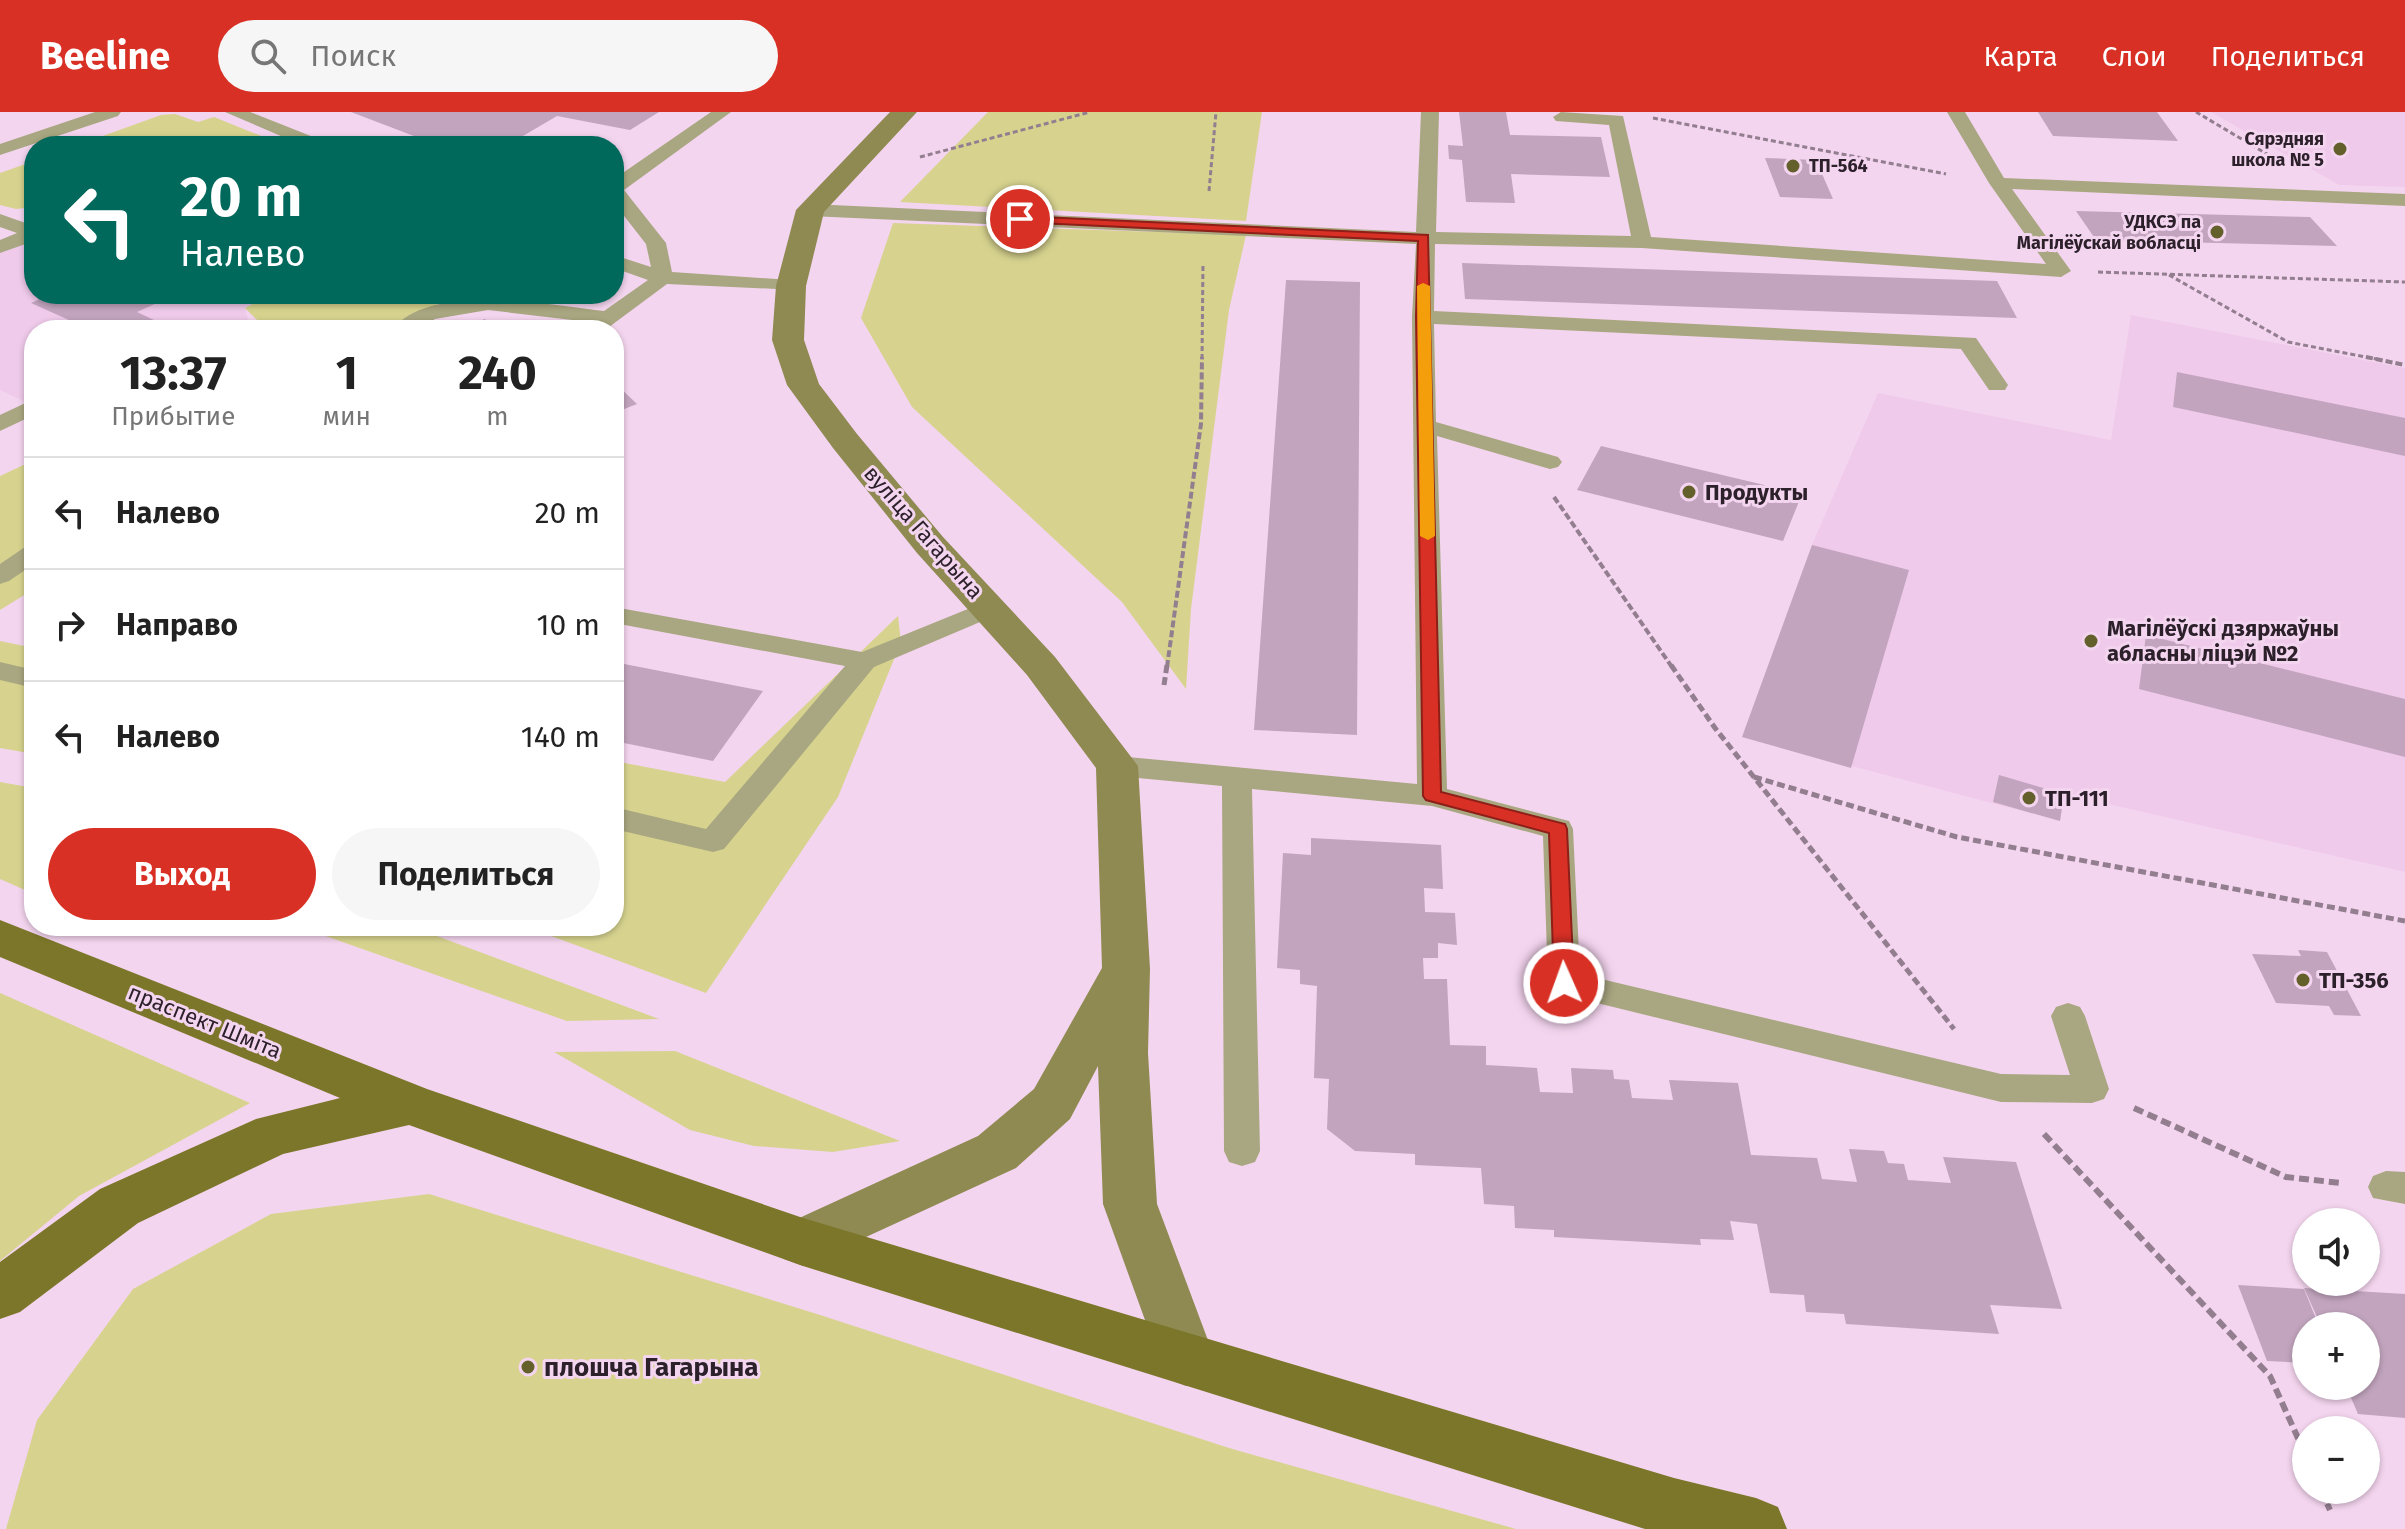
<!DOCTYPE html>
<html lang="ru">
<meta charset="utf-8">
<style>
body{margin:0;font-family:"Fira Sans",sans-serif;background:#f6f6f6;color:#222;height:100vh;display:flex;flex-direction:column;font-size:30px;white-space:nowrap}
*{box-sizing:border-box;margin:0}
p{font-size:26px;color:#767676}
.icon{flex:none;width:44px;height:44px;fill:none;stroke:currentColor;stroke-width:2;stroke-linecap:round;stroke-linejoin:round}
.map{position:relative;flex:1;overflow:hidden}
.sheet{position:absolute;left:24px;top:208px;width:600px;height:616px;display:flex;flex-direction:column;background:#fff;border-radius:32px;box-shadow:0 2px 6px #0004}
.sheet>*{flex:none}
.guide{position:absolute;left:24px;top:24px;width:600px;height:168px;border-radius:32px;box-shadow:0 2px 6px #0004;background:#00695c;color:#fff;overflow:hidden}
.buttons{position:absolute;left:2292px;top:1096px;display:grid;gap:16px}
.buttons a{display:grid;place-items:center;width:88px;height:88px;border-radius:50%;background:#fff;box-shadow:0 2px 6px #0004;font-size:40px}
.pin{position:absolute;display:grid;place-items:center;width:68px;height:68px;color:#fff;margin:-34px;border:4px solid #fff;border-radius:50%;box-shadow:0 2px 8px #0007}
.me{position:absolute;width:88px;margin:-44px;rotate:358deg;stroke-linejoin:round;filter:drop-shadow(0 0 6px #0008)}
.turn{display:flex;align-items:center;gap:28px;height:168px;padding:0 24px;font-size:36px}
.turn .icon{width:104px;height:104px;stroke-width:2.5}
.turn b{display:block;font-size:56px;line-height:68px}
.eta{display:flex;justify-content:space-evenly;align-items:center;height:136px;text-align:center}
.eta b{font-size:48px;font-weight:700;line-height:56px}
.button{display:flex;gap:16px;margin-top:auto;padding:16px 24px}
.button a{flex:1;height:92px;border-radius:48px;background:#d93025;color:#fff;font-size:32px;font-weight:700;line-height:92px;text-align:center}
.button a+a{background:#f6f6f6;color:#222}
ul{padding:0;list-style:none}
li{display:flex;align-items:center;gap:24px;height:112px;padding:0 24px;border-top:2px solid #e0e0e0}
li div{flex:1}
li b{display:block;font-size:30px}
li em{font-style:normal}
header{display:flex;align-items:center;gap:48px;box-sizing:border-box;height:112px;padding:0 40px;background:#d93025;color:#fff}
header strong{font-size:38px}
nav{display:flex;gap:44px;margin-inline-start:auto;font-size:28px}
.search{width:560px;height:72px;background:#f6f6f6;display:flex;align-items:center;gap:20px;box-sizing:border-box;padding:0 28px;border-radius:44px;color:#767676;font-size:30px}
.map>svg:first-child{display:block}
</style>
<header>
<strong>Beeline</strong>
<div class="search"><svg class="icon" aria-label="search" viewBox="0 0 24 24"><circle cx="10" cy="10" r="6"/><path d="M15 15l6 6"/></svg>Поиск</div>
<nav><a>Карта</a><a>Слои</a><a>Поделиться</a></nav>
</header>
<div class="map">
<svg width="2405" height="1417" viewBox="0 0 2405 1417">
<rect width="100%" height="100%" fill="#f4d5ef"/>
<path fill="#efcaea" d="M2211,0H2405V75L2339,73Z
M34,117V182H272L245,196L251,218H34V294L0,278V131Z
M2131,203L2405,256V760L2065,682L2060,709L1742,625L1812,433L1878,281L2111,328Z"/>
<path fill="#d7d38f" d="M988,0H1262L1246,109L900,90Z
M175,2L198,10L214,5L286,34H75L161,3Z
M34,49V95L16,97L0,93V61Z
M893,111L1246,123L1229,198L1191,497L1186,577L1122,490L912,295L861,206Z
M272,182H456L392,218H267L245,196Z
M34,348V477L0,498V364Z
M898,504L901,530L838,685L706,881L524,814H614V649L725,670Z
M0,529L34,536V642L0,636Z
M0,670L34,676V782L0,767Z
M297,814H410L659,907L567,909Z
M0,881L250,991L79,1084L0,1149Z
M675,939L900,1029L833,1040L754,1034L690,1018L554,940Z
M429,1082L817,1202L1229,1336L1516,1417H6L37,1308L133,1177L271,1102Z"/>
<path fill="#c2a4be" d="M351,0H659L630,18L557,4L506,34H440Z
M1459,0H1506L1510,23L1601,25L1610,65L1511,62L1515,91L1466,90L1462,48L1449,47L1448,33L1463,34Z
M2038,0H2157L2178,29L2053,24Z
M1765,46L1816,48L1833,87L1780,85Z
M2076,99L2310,105L2337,134L2096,128Z
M1462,151L1997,169L2017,206L1465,187Z
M1286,168L1360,170L1357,623L1254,618Z
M51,182H95L114,190L132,182H177L137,200L175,218H91L31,191Z
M484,207L512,218H467Z
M2177,260L2405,306V344L2173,295Z
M614,270L637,292L614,301Z
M1601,334L1802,382L1783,429L1577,378Z
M1812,433L1909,458L1851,656L1742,625Z
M2146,523L2405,587V645L2139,577Z
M614,550L763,579L713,649L614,629Z
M1999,663L2064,682L2060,709L1993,690Z
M1311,726L1441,733L1443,777L1424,776L1425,800L1455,801L1457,833L1438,831V846H1423L1424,867H1447L1450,933L1486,934V953L1537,956L1540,980L1573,981L1571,956L1613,958L1614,967L1629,968L1632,986L1673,988L1669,968L1738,971L1751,1043L1817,1046L1822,1067L1857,1070L1849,1037L1884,1039L1888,1051L1904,1052L1908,1068L1951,1071L1943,1045L2016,1050L2062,1197L1990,1193L1999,1222L1846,1212L1844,1202L1806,1200L1804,1183L1770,1181L1757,1112L1730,1109L1734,1128L1700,1127L1701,1133L1554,1125V1118L1515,1116L1514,1094L1484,1092L1481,1056L1415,1053V1042L1355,1039L1327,1017L1329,967L1314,966L1317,874L1300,872V858L1277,856L1283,741L1311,743Z
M2298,838L2327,840L2361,904L2334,903L2329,894L2276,891L2252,842L2301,844Z
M2238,1173L2304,1177L2319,1214H2306V1251L2267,1249Z
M2304,1176L2405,1182V1306L2358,1302L2346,1274H2366V1214H2321Z"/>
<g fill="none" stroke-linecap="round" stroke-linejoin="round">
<path stroke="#937e90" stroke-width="3" stroke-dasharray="5 3" stroke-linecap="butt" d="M2196,0L2272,45
M1653,6L1946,62
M920,45L1090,0
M1209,79L1216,0
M2098,160L2405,170
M2169,163L2288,230L2376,247
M1202,247L1203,152"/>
<path stroke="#937e90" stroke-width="4" stroke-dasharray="7 3" stroke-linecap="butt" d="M2366,245L2405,253
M1554,385L1672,555
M1167,555L1201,312L1202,245"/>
<path stroke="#937e90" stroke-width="5" stroke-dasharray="8 4" stroke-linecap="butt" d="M1671,553L1715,616L1954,917
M1164,573L1167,553
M1754,665L1957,725L2405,809"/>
<path stroke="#937e90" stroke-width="6" stroke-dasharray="10 5" stroke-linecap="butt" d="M2134,996L2286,1065L2341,1071
M2044,1022L2270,1264L2306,1344
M2321,1378L2330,1398"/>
<path fill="#a9a781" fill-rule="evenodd" d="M95,0H121L118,4L0,43V32Z
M225,0H250L326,30L329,34H304Z
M711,0H731L624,78L666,131L672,160L791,168L801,174L798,178L667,172L605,218H583L589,210L488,198L435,207L418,218H392C430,169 551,193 604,199L648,168L614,156V143L651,155L646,132L614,91V67Z
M1421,0H1439L1436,120L1631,124L1609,13L1556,9L1553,5L1561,0L1623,4L1651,125L2046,152L1989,71L1947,0H1965L2004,66L2405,82V94L2012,77L2071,159L2061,165L1642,136L1435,132L1434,199L1976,226L2008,273L2005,278H1989L1961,237L1434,212L1436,310L1558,345L1562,350L1558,355L1550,357L1437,324L1447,677L1569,709L1573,717L1580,862L2001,962L2070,963L2051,904L2056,895L2068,891L2080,895L2085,904L2109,977L2104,987L2092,991L2001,990L1552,880L1548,871L1543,724L1432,694L1252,677L1260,1039L1255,1050L1242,1054L1229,1050L1224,1039L1222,674L1117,664L1107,661L1102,654L1107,647L1117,644L1417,672L1412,205L1416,132L810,104L800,98L810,92L1416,120Z
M572,26L584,34H565L566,27Z
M0,102L34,114V129L0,141V128L17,121L0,115Z
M87,182H107V183L97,189L90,187Z
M34,287V303L0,319V303Z
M34,432V452L9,469L0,472V452L25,435Z
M990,488L999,490L1003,496L999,502L874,555L724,737L713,740L614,717V695L706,717L845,554L614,511V495L862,540Z
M0,550L34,558V576L0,568Z
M2386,1059L2405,1060V1092L2373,1086L2368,1075L2373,1064Z"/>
<path fill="#8e8a51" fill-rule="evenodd" d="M890,0H917L824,100L806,174L804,228L819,272L857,322L943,425L1055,545L1138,654L1150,857L1148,941L1157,1092L1215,1247L1206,1266L1186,1274L1166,1266L1103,1092L1098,954L1070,1007L1016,1056L803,1154L784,1147L776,1130L784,1113L978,1024L1034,977L1102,856L1096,656L1027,563L917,441L833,336L787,273L772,228L776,174L796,98Z"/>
<path fill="#7b7629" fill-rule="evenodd" d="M0,808L427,977L803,1106L1674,1366L1756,1386L1778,1395L1787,1417H1645L803,1154L409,1013L283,1042L138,1111L20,1200L0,1207V1150L100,1077L256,1007L340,986L0,845Z"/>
</g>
<path fill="#d93025" stroke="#8d1f18" stroke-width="2" d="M1020,104L1428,123L1441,680L1565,712L1567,717L1574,871L1571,877H1557L1554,871L1549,721L1426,688L1423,684L1416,205L1418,129L1016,110V105Z"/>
<path fill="#f59e0b" d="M1423,171L1430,174L1435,424L1428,428L1420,424L1417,174Z"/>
<g fill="#63602c" stroke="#f4d5ef" stroke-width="3">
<circle cx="2340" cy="37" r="8"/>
<circle cx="1793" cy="54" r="8"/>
<circle cx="2217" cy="120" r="8"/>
<circle cx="1689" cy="380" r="8"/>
<circle cx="2091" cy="529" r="8"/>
<circle cx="2029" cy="686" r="8"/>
<circle cx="2303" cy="868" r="8"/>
<circle cx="528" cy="1255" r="8"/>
</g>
<g text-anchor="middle" stroke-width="6" stroke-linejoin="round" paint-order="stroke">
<g font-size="18" font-weight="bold" fill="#2c212b" stroke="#f4d5ef" text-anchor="end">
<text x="2324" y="33">Сярэдняя<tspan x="2324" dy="21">школа № 5</tspan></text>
<text x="1809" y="60" text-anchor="start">ТП-564</text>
<text x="2201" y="116">УДКСЭ па<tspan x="2201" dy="21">Магілёўскай вобласці</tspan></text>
</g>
<g font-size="22" font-weight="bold" fill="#2c212b" stroke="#f4d5ef" text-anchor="start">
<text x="1705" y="388">Продукты</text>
<text x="2107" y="524">Магілёўскі дзяржаўны<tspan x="2107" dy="25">абласны ліцэй №2</tspan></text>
<text x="2045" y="694">ТП-111</text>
<text x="2319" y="876">ТП-356</text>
</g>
<g font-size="22" fill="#2c212b" stroke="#f4d5ef">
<text transform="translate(924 420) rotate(49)" y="8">вуліца Гагарына</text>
<text transform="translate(205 909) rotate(22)" y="8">праспект Шміта</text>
</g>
<g font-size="26" font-weight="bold" fill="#2c212b" stroke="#f4d5ef" text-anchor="start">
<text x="544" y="1264">плошча Гагарына</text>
</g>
</g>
</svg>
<div class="buttons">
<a><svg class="icon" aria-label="sound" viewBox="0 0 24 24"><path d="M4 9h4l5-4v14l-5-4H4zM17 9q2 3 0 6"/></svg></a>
<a>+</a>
<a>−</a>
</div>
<div class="pin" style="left:1020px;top:107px;background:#d93025"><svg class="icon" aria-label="arrive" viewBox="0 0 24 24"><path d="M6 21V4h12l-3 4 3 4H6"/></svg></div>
<svg class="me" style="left:1564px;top:871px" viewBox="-20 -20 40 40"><circle r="17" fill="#d93025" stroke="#fff" stroke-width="3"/><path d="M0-11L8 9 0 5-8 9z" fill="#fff"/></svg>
<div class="guide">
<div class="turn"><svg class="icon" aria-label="left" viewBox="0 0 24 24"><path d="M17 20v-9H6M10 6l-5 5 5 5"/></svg><div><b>20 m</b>Налево</div></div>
</div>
<section class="sheet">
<div class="eta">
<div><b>13:37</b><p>Прибытие</p></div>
<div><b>1</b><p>мин</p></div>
<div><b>240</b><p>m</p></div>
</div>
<ul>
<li><svg class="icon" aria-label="left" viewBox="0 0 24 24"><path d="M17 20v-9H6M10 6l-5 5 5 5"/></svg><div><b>Налево</b></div><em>20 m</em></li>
<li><svg class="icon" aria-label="right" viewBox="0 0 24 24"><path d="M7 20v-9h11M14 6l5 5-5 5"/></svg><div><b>Направо</b></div><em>10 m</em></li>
<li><svg class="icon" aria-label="left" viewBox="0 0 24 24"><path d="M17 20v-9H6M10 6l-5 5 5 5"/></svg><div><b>Налево</b></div><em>140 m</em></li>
</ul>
<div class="button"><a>Выход</a><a>Поделиться</a></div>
</section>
</div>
